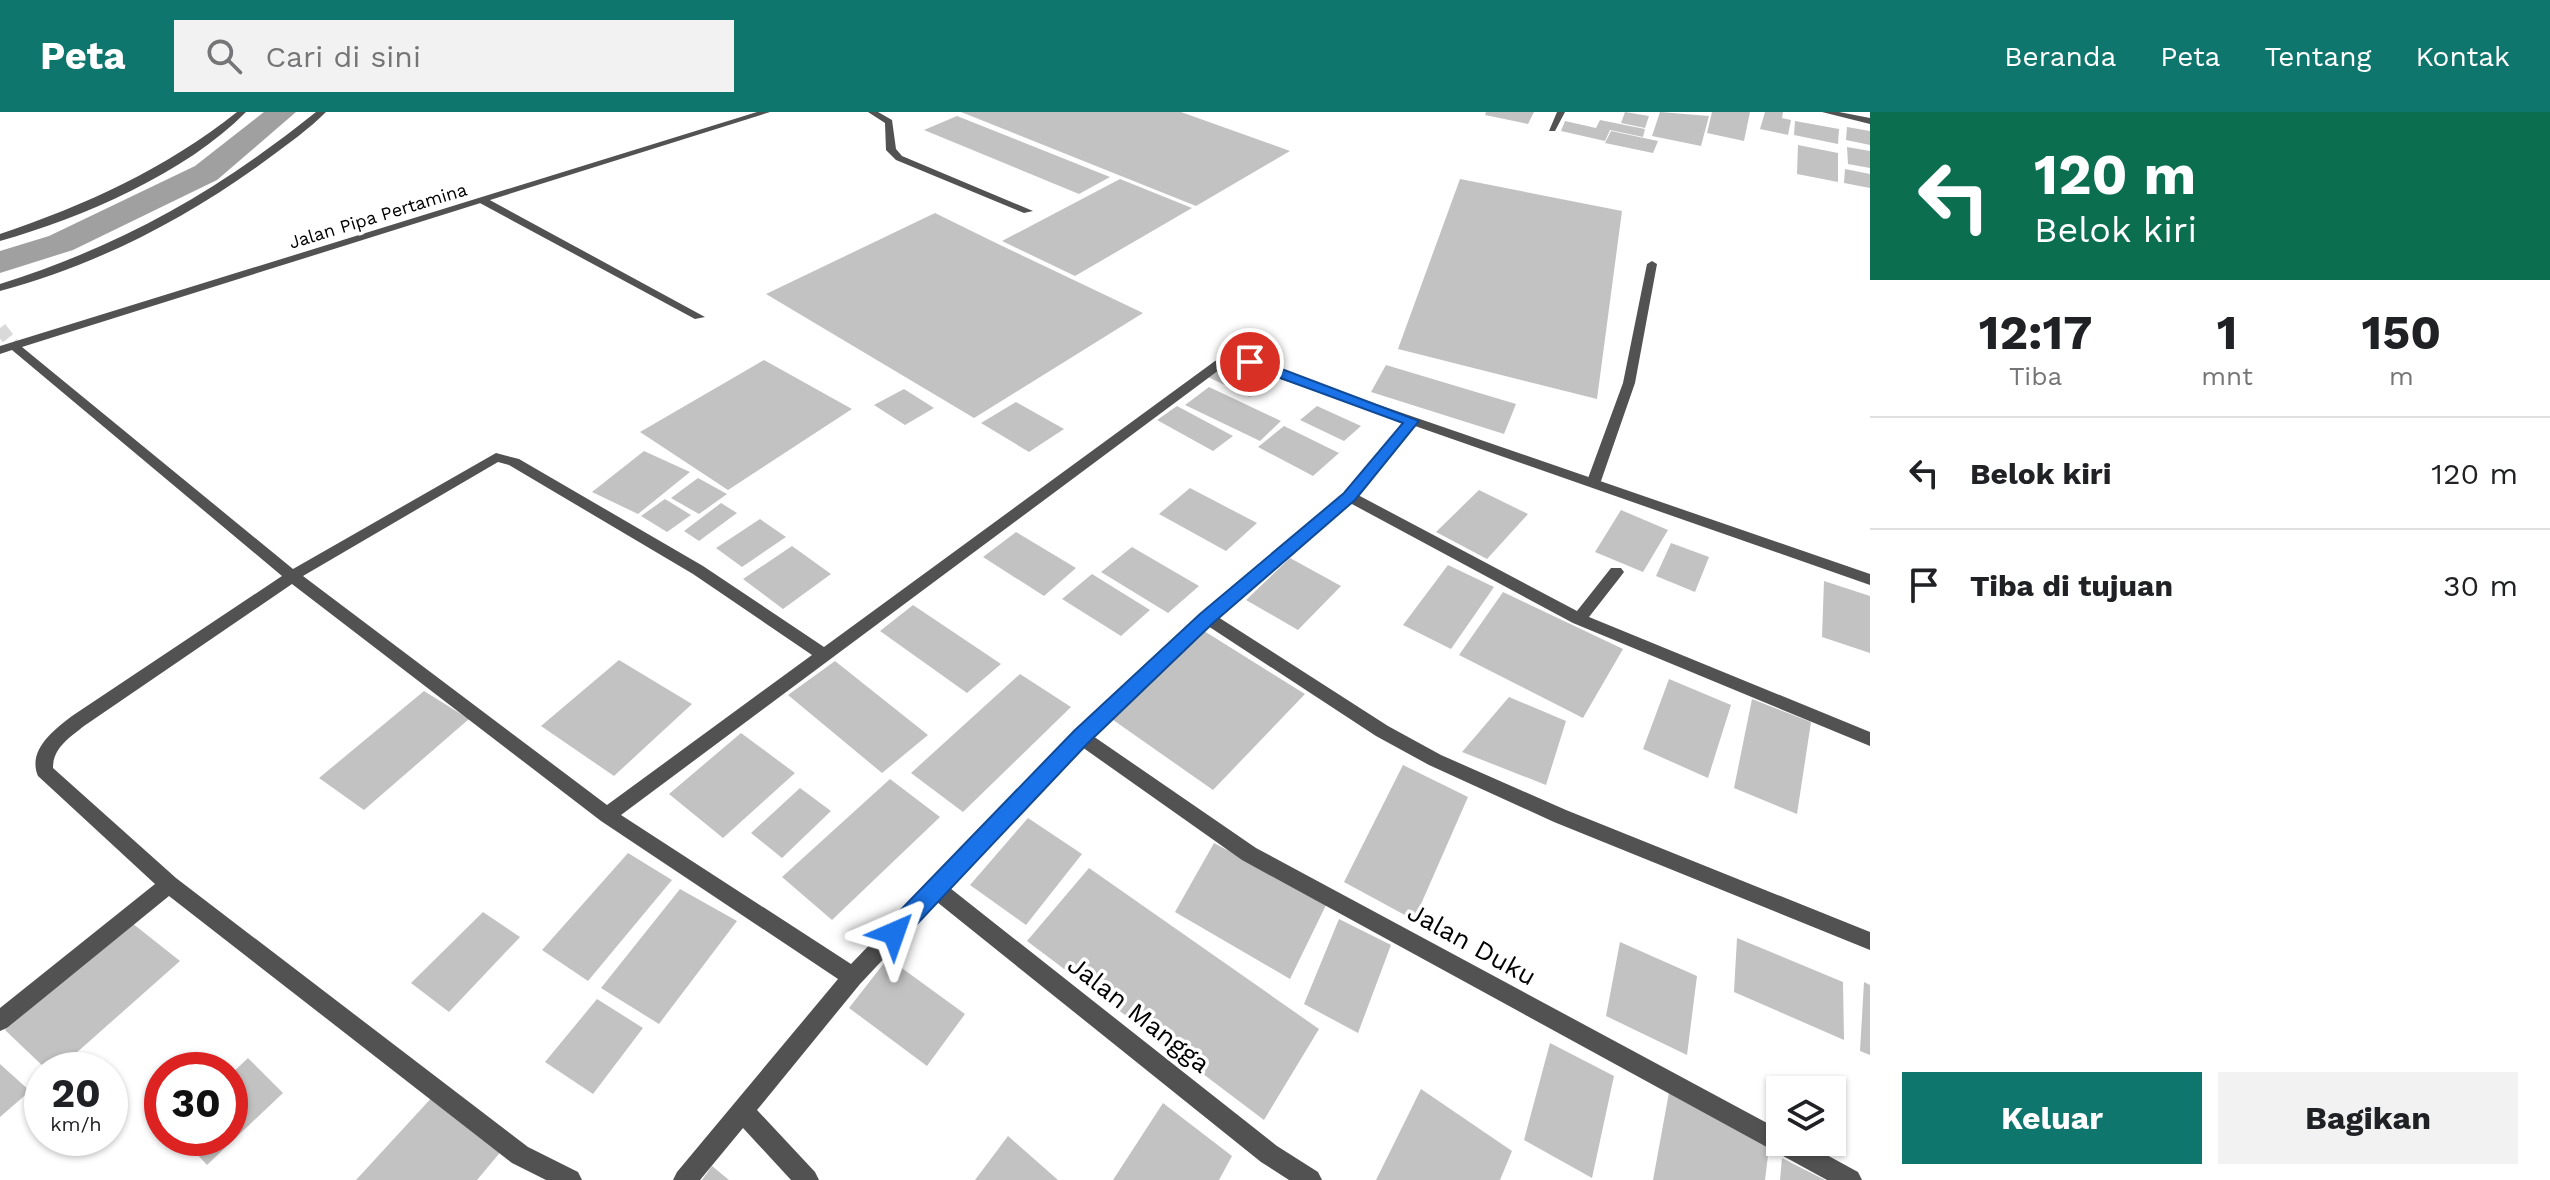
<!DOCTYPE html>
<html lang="id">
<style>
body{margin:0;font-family:"Work Sans",sans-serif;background:#f2f2f2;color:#202124;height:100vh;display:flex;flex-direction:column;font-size:30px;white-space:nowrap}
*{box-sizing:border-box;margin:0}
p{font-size:26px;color:#757577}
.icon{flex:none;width:44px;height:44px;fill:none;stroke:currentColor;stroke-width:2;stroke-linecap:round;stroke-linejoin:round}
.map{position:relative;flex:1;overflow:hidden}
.drawer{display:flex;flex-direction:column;background:#fff;width:680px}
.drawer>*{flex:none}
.guide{background:#0b6e4f;color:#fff;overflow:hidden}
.tools{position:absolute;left:1766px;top:964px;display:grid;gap:16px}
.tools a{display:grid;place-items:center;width:80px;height:80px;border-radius:0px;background:#fff;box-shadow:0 2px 6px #0004;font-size:40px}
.speed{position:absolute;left:24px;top:940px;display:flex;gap:16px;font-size:40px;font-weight:700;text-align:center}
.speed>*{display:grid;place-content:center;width:104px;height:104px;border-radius:50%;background:#fff;box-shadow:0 2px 6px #0004;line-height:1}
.speed small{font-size:20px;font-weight:400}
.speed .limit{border:12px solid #d22;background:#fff;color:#111}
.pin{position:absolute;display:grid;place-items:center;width:68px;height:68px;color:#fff;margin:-34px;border:4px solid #fff;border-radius:50%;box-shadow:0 2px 8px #0007}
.me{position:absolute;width:88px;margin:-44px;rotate:43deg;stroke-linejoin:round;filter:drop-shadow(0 0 6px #0008)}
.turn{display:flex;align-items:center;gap:28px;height:168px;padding:0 32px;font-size:36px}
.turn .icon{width:104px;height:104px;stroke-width:2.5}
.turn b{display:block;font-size:56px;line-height:68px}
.eta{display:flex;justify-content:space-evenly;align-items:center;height:136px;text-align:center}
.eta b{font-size:48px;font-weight:700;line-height:56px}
.action{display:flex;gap:16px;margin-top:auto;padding:16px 32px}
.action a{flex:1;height:92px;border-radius:0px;background:#0f766e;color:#fff;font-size:32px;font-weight:700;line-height:92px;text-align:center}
.action a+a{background:#f2f2f2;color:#202124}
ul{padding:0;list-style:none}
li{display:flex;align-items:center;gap:24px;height:112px;padding:0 32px;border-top:2px solid #e0e0e0}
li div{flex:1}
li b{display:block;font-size:30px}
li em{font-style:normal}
header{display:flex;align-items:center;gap:48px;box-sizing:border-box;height:112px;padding:0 40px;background:#0f766e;color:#fff}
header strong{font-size:38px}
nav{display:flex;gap:44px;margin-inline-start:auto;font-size:28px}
.search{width:560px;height:72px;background:#f2f2f2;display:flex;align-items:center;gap:20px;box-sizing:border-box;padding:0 28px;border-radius:0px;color:#757577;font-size:30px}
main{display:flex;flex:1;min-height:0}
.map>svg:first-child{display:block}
</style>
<header>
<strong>Peta</strong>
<div class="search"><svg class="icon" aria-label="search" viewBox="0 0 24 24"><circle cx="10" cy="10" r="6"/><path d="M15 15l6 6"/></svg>Cari di sini</div>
<nav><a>Beranda</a><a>Peta</a><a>Tentang</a><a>Kontak</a></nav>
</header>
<main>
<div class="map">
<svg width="1870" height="1068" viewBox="0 0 1870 1068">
<rect width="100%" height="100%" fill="#fff"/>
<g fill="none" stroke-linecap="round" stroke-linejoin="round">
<path fill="#a0a0a0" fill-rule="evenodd" d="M264,0H296L217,68L73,138L0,161V139L49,124L195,54Z"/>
</g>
<path fill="#c2c2c2" d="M961,0H1181L1290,39L1196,94Z
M1486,0H1534L1528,12L1485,3Z
M1625,0L1649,4L1645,16L1621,11Z
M1660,0L1709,4L1701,34L1652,24Z
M1712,0H1750L1744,29L1707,21Z
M1765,0H1783L1782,6L1791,8L1788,23L1760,17Z
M957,4L1110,65L1079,82L924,18Z
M1600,8L1645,17L1643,25L1610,18L1605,29L1561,19L1565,9L1596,16Z
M1795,9L1839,17L1838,32L1794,23Z
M1847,15L1870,19V33L1846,28Z
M1611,19L1658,29L1653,41L1605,31Z
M1798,33L1838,41V70L1797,62Z
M1847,35L1870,39V56L1848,52Z
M1845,57L1870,62V76L1844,71Z
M1120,67L1192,96L1075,164L1002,129Z
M1460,67L1622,99L1597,287L1398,237Z
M935,101L996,131L1143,201L974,306L766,182Z
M764,248L852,297L728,378L640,320Z
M1227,251L1270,270L1250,285L1208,265Z
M1386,253L1516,292L1504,322L1371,280Z
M1209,275L1281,309L1260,329L1185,293Z
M904,277L934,296L905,313L874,293Z
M1016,290L1064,317L1029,340L981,311Z
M1177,294L1233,324L1213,339L1157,308Z
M1317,294L1361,314L1344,329L1300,308Z
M1284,314L1339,341L1313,364L1258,335Z
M644,339L690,360L638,402L592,380Z
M698,366L727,382L699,402L671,386Z
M1190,376L1257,411L1226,439L1159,402Z
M1479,378L1528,402L1487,447L1436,420Z
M665,387L691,403L667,420L641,404Z
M721,391L737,401L699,429L684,419Z
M1621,398L1668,418L1643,460L1595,440Z
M760,407L786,425L742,455L716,436Z
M1016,420L1076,456L1044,484L983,445Z
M1671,431L1709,445L1695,480L1656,464Z
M792,434L831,462L783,497L743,467Z
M1132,435L1199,474L1168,501L1101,460Z
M1290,446L1341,474L1298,518L1246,488Z
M1448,453L1494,475L1451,537L1403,513Z
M1092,462L1150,498L1121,524L1062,487Z
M1824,469L1870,484V541L1822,525Z
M1503,480L1623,537L1583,606L1459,543Z
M913,493L1001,552L967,581L880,519Z
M1201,517L1305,582L1213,678L1106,603Z
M619,548L692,592L614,664L541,614Z
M835,549L928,623L882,661L788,583Z
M1020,562L1071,595L963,700L911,661Z
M1669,567L1731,593L1708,666L1643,637Z
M424,579L469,607L364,698L319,666Z
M1509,585L1566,609L1546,673L1462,640Z
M1752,587L1811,610L1797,702L1734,676Z
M741,621L795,661L723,726L669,682Z
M1403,653L1468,685L1414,808L1344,770Z
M890,667L940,705L832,808L782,765Z
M800,676L831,699L782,746L751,721Z
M1028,706L1082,742L1026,813L970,773Z
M1214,731L1327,791L1290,867L1175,800Z
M628,741L672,768L588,869L542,838Z
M1089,756L1319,917L1264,1008L1027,829Z
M680,777L737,809L659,912L601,876Z
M483,800L520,825L449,900L411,871Z
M1339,807L1391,833L1358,921L1304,892Z
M132,811L180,849L57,958H47L5,918Z
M1737,826L1843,870L1844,928L1734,880Z
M1620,830L1697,864L1687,943L1606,904Z
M888,846L965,902L927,954L849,896Z
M1864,870L1870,873V943L1860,939Z
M597,887L643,916L593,982L545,950Z
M1550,931L1614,964L1592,1066L1524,1028Z
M248,946L283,981L207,1053L182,1026H230V963Z
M0,952L30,979L0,1005Z
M1670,975L1770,1027L1765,1068H1653Z
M1421,977L1512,1039L1500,1068H1376Z
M435,982L503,1037L477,1068H356Z
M1163,991L1232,1044L1219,1068H1113Z
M1008,1024L1058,1068H975Z
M1782,1046L1825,1068H1780Z
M712,1054L729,1068H702Z"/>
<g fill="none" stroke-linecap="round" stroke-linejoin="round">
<path stroke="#d9d9d9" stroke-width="13" stroke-dasharray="13 6" stroke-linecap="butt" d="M0,216L14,234"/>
<path fill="#525252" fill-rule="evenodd" d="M868,0H878L892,8L896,37L902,44L1033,99L1024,101L896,48L886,38L885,11Z
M478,86H486L705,205L695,207L478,90Z
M1652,149L1657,152L1635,271L1601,369L1594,373L1587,369L1623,271L1647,152Z"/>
<path fill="#525252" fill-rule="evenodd" d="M237,0H246C186,61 82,106 0,129V122C86,93 165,57 237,0Z
M316,0H326C309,17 288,32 269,46C188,106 97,153 0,179V172C123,133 216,80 316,0Z
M757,0H770L22,235L293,457L496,341L519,347L703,454L824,535L1215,249L1234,243L1870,462V473L1415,314L1358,383L1577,499L1611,456H1621L1624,460L1621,464L1589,505L1870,620V634L1573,511L1350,391L1218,505L1388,614L1441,643L1566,698L1870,820V838L1554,710L1429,653L1376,624L1208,514L1093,624L1256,736L1780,1018V1030H1803L1858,1060L1862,1068H1827L1242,748L1082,635L950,776L1277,1034L1318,1060L1322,1068H1289L1261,1050L937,790L860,872L757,998L815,1060L819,1068H791L743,1016L700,1068H673L677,1060L838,867L601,709L292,472L84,614C69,626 53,636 53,656L176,766L528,1035L578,1060L582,1068H546L512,1051L169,784L7,916L0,919V896L155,772L38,664C27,638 54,618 72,604L282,464L12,238L0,242V234ZM1234,251L1404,310L1344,381L1201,502L1075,620L851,852L621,703L1223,255ZM498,350L509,353L693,462L812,543L607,693L303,464Z
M1557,0H1565L1555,19H1549Z
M1822,0H1839L1870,6V12Z"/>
</g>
<path fill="#1a73e8" stroke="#114b97" stroke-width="2" d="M1245,247H1255L1419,309L1355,388L1213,511L1088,631L902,828L894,831L886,828L883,821L886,813L1074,619L1200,502L1344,381L1403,311L1245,253Z"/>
<g text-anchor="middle" stroke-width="7" stroke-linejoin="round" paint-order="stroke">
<g font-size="18" fill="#000" stroke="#fff">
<text transform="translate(378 104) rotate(-17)" y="6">Jalan Pipa Pertamina</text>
</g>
<g font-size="26" fill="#000" stroke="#fff">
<text transform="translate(1472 832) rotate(29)" y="9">Jalan Duku</text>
<text transform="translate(1139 902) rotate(38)" y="9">Jalan Mangga</text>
</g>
</g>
</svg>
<div class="tools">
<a><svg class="icon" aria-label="layers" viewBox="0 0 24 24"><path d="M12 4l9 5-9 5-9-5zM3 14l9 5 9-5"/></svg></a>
</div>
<div class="speed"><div>20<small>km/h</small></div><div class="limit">30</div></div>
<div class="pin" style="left:1250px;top:250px;background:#d93025"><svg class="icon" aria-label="arrive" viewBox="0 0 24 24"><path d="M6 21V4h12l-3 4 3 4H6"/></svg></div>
<svg class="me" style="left:894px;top:821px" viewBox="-20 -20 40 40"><path d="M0-17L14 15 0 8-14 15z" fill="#1a73e8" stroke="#fff" stroke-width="4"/></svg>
</div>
<section class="drawer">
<div class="guide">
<div class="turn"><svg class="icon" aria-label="left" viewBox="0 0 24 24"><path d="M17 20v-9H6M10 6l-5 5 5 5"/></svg><div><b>120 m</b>Belok kiri</div></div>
</div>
<div class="eta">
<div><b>12:17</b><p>Tiba</p></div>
<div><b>1</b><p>mnt</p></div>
<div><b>150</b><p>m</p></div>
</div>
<ul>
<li><svg class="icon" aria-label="left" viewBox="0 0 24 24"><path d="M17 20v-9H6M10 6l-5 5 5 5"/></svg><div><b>Belok kiri</b></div><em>120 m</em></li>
<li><svg class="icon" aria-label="arrive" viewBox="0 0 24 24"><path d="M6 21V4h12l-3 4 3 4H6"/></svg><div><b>Tiba di tujuan</b></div><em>30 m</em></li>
</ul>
<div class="action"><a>Keluar</a><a>Bagikan</a></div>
</section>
</main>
